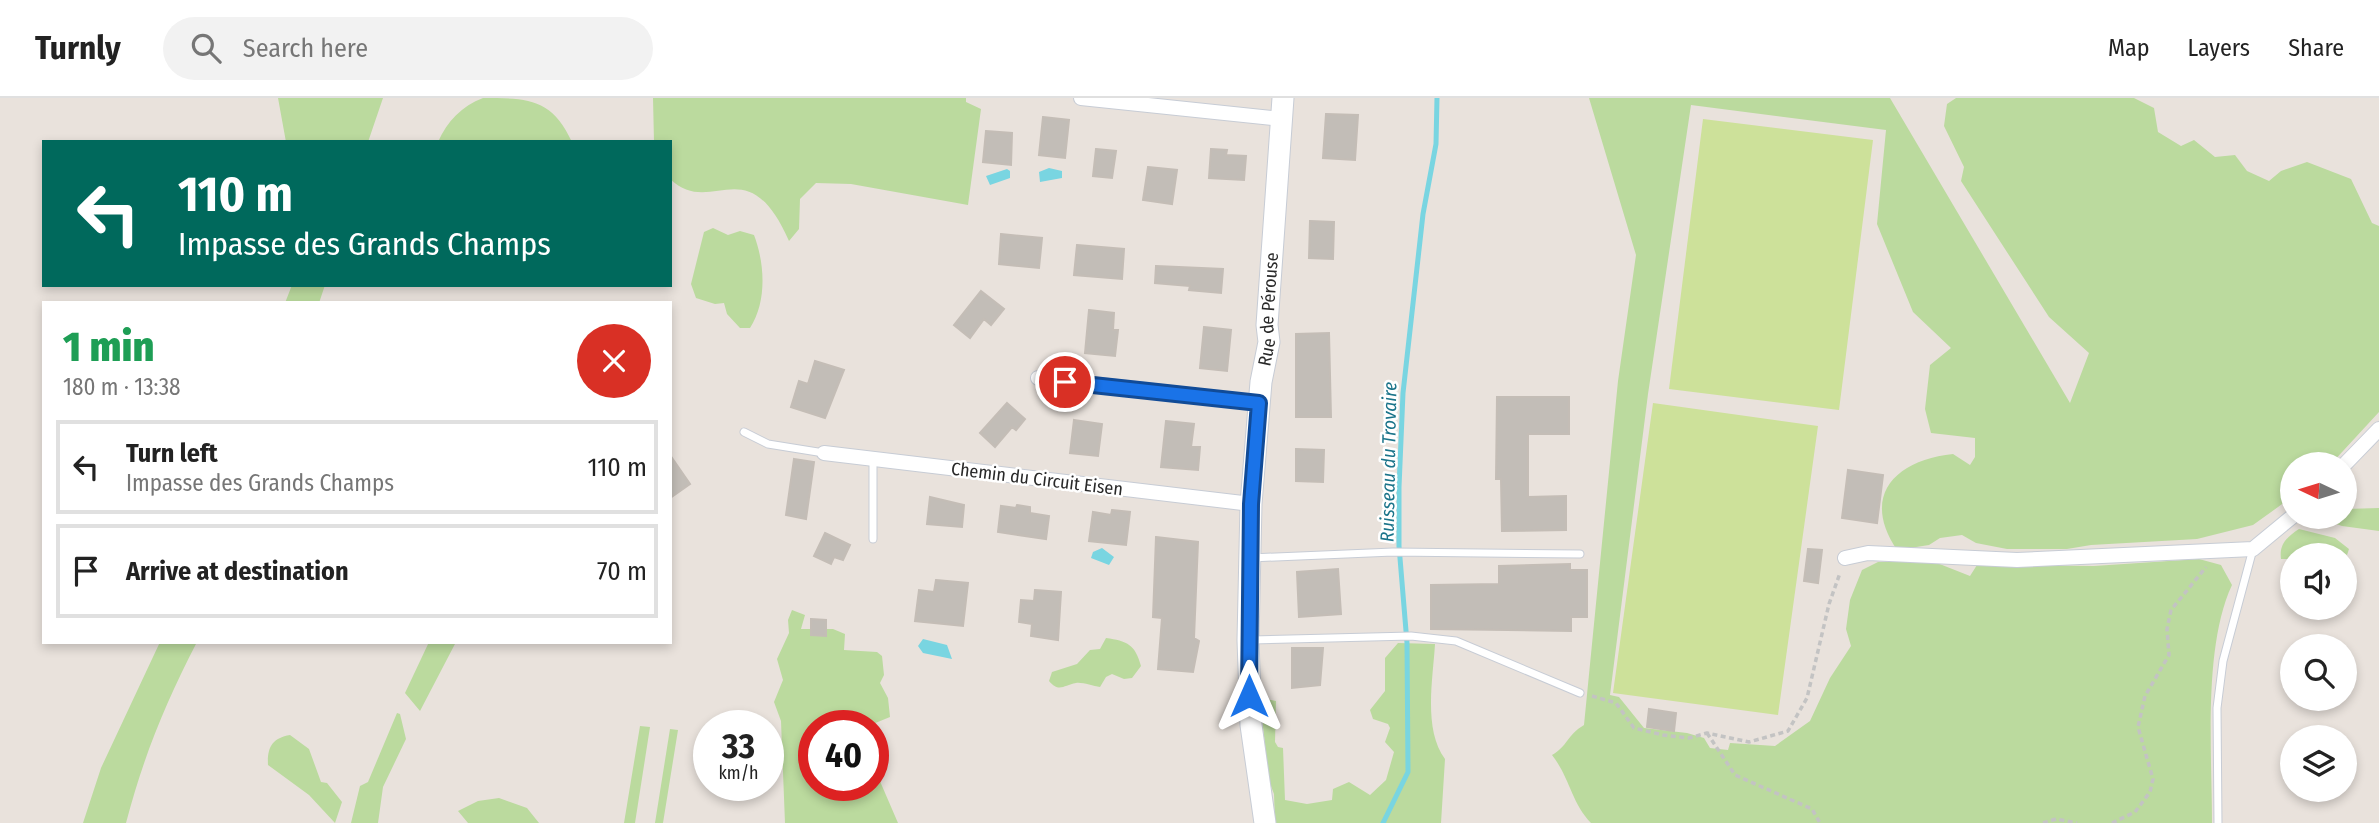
<!DOCTYPE html>
<meta charset="utf-8">
<style>
body{margin:0;font-family:"Fira Sans Condensed",sans-serif;background:#f2f2f2;color:#222;height:100vh;display:flex;flex-direction:column;font-size:26px;white-space:nowrap}
*{box-sizing:border-box;margin:0}
p{font-size:23px;color:#767676}
.icon{flex:none;width:38px;height:38px;fill:none;stroke:currentColor;stroke-width:2;stroke-linecap:round;stroke-linejoin:round}
.map{position:relative;flex:1;overflow:hidden}
.sheet{position:absolute;left:42px;top:203px;width:630px;height:343px;display:flex;flex-direction:column;background:#fff;border-radius:0px;box-shadow:0 4px 10px #0003}
.sheet>*{flex:none}
.guide{position:absolute;left:42px;top:42px;width:630px;height:147px;border-radius:0px;box-shadow:0 4px 10px #0003;background:#00695c;color:#fff;overflow:hidden}
.needle{width:46px;rotate:274deg}
.tools{position:absolute;left:2280px;top:354px;display:grid;gap:14px}
.tools a{display:grid;place-items:center;width:77px;height:77px;border-radius:50%;background:#fff;box-shadow:0 4px 10px #0003;font-size:35px}
.speed{position:absolute;left:693px;top:612px;display:flex;gap:14px;font-size:35px;font-weight:700;text-align:center}
.speed>*{display:grid;place-content:center;width:91px;height:91px;border-radius:50%;background:#fff;box-shadow:0 4px 10px #0003;line-height:1}
.speed small{font-size:18px;font-weight:400}
.speed .limit{border:10px solid #d22;background:#fff;color:#111}
.pin{position:absolute;display:grid;place-items:center;width:60px;height:60px;color:#fff;margin:-30px;border:4px solid #fff;border-radius:50%;box-shadow:0 2px 7px #0007}
.me{position:absolute;width:77px;margin:-38px;rotate:0deg;stroke-linejoin:round;filter:drop-shadow(0 0 5px #0008)}
.turn{display:flex;align-items:center;gap:24px;height:147px;padding:0 21px;font-size:32px}
.turn .icon{width:91px;height:91px;stroke-width:2.5}
.turn b{display:block;font-size:49px;line-height:60px}
.round{display:grid;place-items:center;flex:none;width:74px;height:74px;border-radius:37px;background:#f2f2f2}
.summary{display:flex;align-items:center;justify-content:space-between;height:119px;padding:0 21px}
h1{font-size:42px;font-weight:800;line-height:52px;color:#1e9e55}
ul{padding:0;list-style:none}
li{display:flex;align-items:center;gap:21px;height:94px;margin:0 14px 10px;padding:0 7px;border:4px solid #e0e0e0;border-radius:0px}
li div{flex:1}
li b{display:block;font-size:26px}
li em{font-style:normal}
header{display:flex;align-items:center;gap:42px;box-sizing:border-box;height:98px;padding:0 35px;background:#fff;border-bottom:2px solid #e0e0e0}
header strong{font-size:33px}
nav{display:flex;gap:38px;margin-inline-start:auto;font-size:24px}
.search{width:490px;height:63px;background:#f2f2f2;display:flex;align-items:center;gap:18px;box-sizing:border-box;padding:0 24px;border-radius:38px;color:#767676;font-size:26px}
.map>svg:first-child{display:block}
</style>
<header>
<strong>Turnly</strong>
<div class="search"><svg class="icon" aria-label="search" viewBox="0 0 24 24"><circle cx="10" cy="10" r="6"/><path d="M15 15l6 6"/></svg>Search here</div>
<nav><a>Map</a><a>Layers</a><a>Share</a></nav>
</header>
<div class="map">
<svg width="2379" height="725" viewBox="0 0 2379 725">
<rect width="100%" height="100%" fill="#e9e2dc"/>
<path fill="#bbda9e" d="M278,0H383L368,44H286Z
M483,0C527,0 552,0 572,44H438C447,23 462,8 483,0Z
M653,0H966V4L981,11L968,107L851,86L816,85L800,101L799,131L789,143C747,48 712,121 670,81V44H654Z
M1589,0H1890L2070,305L2089,255L2049,219L1961,83L1964,69L1944,28L1947,6L1956,0H2134L2154,10L2158,34L2181,48L2194,42L2215,59L2235,57L2247,73L2269,83L2281,73L2307,64L2351,81L2372,125L2379,128V314L2331,366H2292V399L2253,427L2197,441L2091,447L2067,451H2007L1976,445L1962,437L1940,440L1929,447L1897,452C1860,397 1896,362 1953,356L1970,367L1975,359V340L1931,335L1925,311L1930,267L1951,250L1913,214L1877,126L1886,32L1691,7L1648,296L1610,597L1619,599L1644,630L1687,635L1704,640L1710,650L1728,652L1730,645L1775,648L1810,623L1830,580L1851,548L1846,531L1850,502L1862,472L1878,464L1932,463L1970,478L1977,467L2094,468L2199,461L2221,467L2232,487C2203,549 2212,656 2212,725H1591C1571,704 1570,680 1552,657C1567,649 1567,637 1584,627L1618,283L1636,157Z
M713,130L728,137L740,133L754,137C765,166 767,204 750,230H740L727,216L724,205L715,206L696,200L691,186L704,134Z
M292,187H325L319,205H285Z
M2379,410V433L2342,428L2313,418H2345V411Z
M2299,431L2335,440L2349,451L2347,457H2292V461H2281C2279,446 2287,439 2299,431Z
M792,512L805,517L801,531H833L845,536L844,552L877,554L882,558L884,577L880,585L888,600L890,619L868,628H814V688H873V667L898,725H785L781,623L774,604L783,582L777,561L789,535L788,522Z
M1106,540C1127,543 1135,546 1141,568L1132,580L1124,581L1112,576L1106,579L1100,589C1093,588 1082,584 1076,585C1064,587 1059,595 1049,583L1052,574L1077,566L1090,552L1100,551Z
M160,544H197C165,606 144,657 126,725H83L101,670Z
M429,544H456L420,613L405,595Z
M1398,545L1435,546C1433,581 1423,631 1445,661L1441,725H1275L1274,696L1269,683L1261,611L1266,601L1276,603L1275,644L1278,649L1283,650L1285,702L1307,706L1332,702L1333,691L1349,684L1370,697L1386,682L1394,654L1385,644L1390,630L1388,626L1373,621L1370,612L1385,593V560Z
M397,615L400,616L406,641L383,689L378,725H351L360,688L368,684Z
M640,628L650,629L635,725H624Z
M670,631L678,632L663,725H655Z
M290,637L309,651L321,684L327,685L342,704L335,725L309,697L268,667C267,650 272,640 290,637Z
M499,700L527,710L539,725H468L458,713L478,703Z"/>
<path fill="#cde19a" d="M1703,21L1873,42L1839,312L1669,291Z
M1653,305L1818,328L1778,617L1613,595Z"/>
<path fill="#79d5e1" d="M1049,70L1062,73V80L1040,84L1039,74Z
M1007,71L1010,73V80L990,87L986,78Z
M1102,450L1114,459L1109,467L1091,460L1093,454Z
M923,541L947,547L952,561L923,555L918,548Z"/>
<g fill="none" stroke-linecap="round" stroke-linejoin="round">
<path stroke="#79d5e1" stroke-width="5" d="M1383,725L1408,674L1407,545L1399,448V389L1403,295L1423,116L1436,46L1437,0"/>
</g>
<path fill="#c2bdb7" stroke="#c4bdb6" stroke-width="2" d="M1326,16L1358,17L1355,62L1323,60Z
M1043,19L1069,22L1065,60L1039,57Z
M986,33L1012,35L1011,67L983,64Z
M1096,51L1116,53L1112,80L1093,78Z
M1211,51L1227,52L1226,57L1246,58L1244,82L1209,80Z
M1148,69L1177,72L1172,106L1143,102Z
M1310,123L1334,124L1333,161L1309,160Z
M1001,136L1042,140L1039,170L999,166Z
M1077,147L1124,151L1122,181L1074,177Z
M1156,168L1223,171L1221,195L1189,192L1190,188L1155,185Z
M981,193L1004,211L991,227L984,221L970,240L954,227Z
M1089,212L1114,215L1113,232H1118L1115,258L1085,255Z
M1204,229L1231,232L1227,273L1200,270Z
M1329,235L1331,319H1296V236Z
M815,263L844,272L825,320L791,309L799,283L808,286Z
M1497,299H1569V336H1528V399L1566,398V432L1502,433L1501,381H1496Z
M1007,305L1025,321L1016,332L1012,329L995,349L980,335Z
M1074,322L1102,326L1098,358L1070,355Z
M1166,323L1194,326L1191,349H1200L1198,372L1161,369Z
M1296,351L1324,352L1323,384L1296,383Z
M670,357L690,386L670,400Z
M794,361L814,364L806,421L786,417Z
M1848,372L1883,377L1877,425L1842,420Z
M930,399L964,407L962,429L927,426Z
M1017,407L1030,409V415L1049,418L1046,441L998,434L1001,408L1016,410Z
M1112,412L1130,414L1126,447L1089,443L1093,414L1111,417Z
M825,435L850,447L843,462L834,459L831,466L814,458Z
M1156,439L1198,444L1194,540L1199,543L1193,574L1158,571L1162,520L1153,519Z
M1808,451L1822,452L1818,485L1804,483Z
M1570,466V472H1587V519H1571V533L1431,531V487L1499,486V468Z
M1338,471L1341,516L1299,519L1297,474Z
M936,482L968,485L963,528L915,523L919,492L934,494Z
M1035,492L1061,494L1058,542L1031,538L1032,526L1019,524L1021,502L1034,503Z
M811,521L826,522V538L811,537Z
M1292,550H1323L1320,587L1292,590Z
M1649,611L1676,615L1674,633L1647,629Z"/>
<g fill="none" stroke-linecap="round" stroke-linejoin="round">
<defs>
<path id="lane" d="M744,334L768,346L824,355
M873,361V441
M1251,460L1393,454L1580,456
M1252,542L1411,538L1456,543L1580,595
M2218,725L2217,610L2223,563L2253,451"/>
<path id="street" d="M1081,0L1282,21
M1038,280L1260,305
M824,355L1251,406
M2345,366L2379,331
M1845,460L1868,455L2017,462L2253,451L2293,418"/>
<g id="secondary">
<path id="s1" d="M1265,725L1251,627L1248,542L1251,406L1261,284L1269,244L1267,227L1283,0"/>
</g>
</defs>
<use href="#lane" stroke="#c7ccd5" stroke-width="9"/>
<use href="#street" stroke="#c7ccd5" stroke-width="16"/>
<use href="#secondary" stroke="#c7ccd5" stroke-width="23"/>
<path stroke="#c3c3c3" stroke-width="3.5" stroke-dasharray="5 3.5" stroke-linecap="butt" d="M1592,598L1616,605L1634,630L1663,637L1689,640L1707,635L1749,644L1788,633L1807,600L1829,506L1840,475
M1707,635L1735,677L1812,711L1820,725
M2043,725L2056,721L2077,725
M2112,725L2135,714L2150,694L2153,681L2138,629L2145,598L2169,557L2167,531L2171,512L2206,469"/>
<use href="#lane" stroke="#fff" stroke-width="7"/>
<use href="#street" stroke="#fff" stroke-width="14"/>
<use href="#secondary" stroke="#fff" stroke-width="21"/>
</g>
<g fill="none" stroke-linecap="round" stroke-linejoin="round">
<defs>
<path id="route" d="M1065,284L1259,305L1251,406L1249,598"/>
</defs>
<use href="#route" stroke="#114b97" stroke-width="18"/>
<use href="#route" stroke="#1a73e8" stroke-width="12"/>
</g>
<g text-anchor="middle" stroke-width="5" stroke-linejoin="round" paint-order="stroke">
<g font-size="18" fill="#292929" stroke="#fff">
<text dy="6" stroke="none"><textPath href="#s1" startOffset="516">Rue de Pérouse</textPath></text>
<text transform="translate(1037 381) rotate(7)" y="6">Chemin du Circuit Eisen</text>
</g>
<g font-size="19" font-style="italic" fill="#1b748a" stroke="#fff">
<text transform="translate(1388 364) rotate(-89)" y="7">Ruisseau du Trovaire</text>
</g>
</g>
</svg>
<div class="tools">
<a><svg class="needle" viewBox="-14 -14 28 28"><path d="M0-13l5 13h-10z" fill="#e53935"/><path d="M0 13l5-13h-10z" fill="#767676"/></svg></a>
<a><svg class="icon" aria-label="sound" viewBox="0 0 24 24"><path d="M4 9h4l5-4v14l-5-4H4zM17 9q2 3 0 6"/></svg></a>
<a><svg class="icon" aria-label="search" viewBox="0 0 24 24"><circle cx="10" cy="10" r="6"/><path d="M15 15l6 6"/></svg></a>
<a><svg class="icon" aria-label="layers" viewBox="0 0 24 24"><path d="M12 4l9 5-9 5-9-5zM3 14l9 5 9-5"/></svg></a>
</div>
<div class="speed"><div>33<small>km/h</small></div><div class="limit">40</div></div>
<div class="pin" style="left:1065px;top:284px;background:#d93025"><svg class="icon" aria-label="arrive" viewBox="0 0 24 24"><path d="M6 21V4h12l-3 4 3 4H6"/></svg></div>
<svg class="me" style="left:1249px;top:598px" viewBox="-20 -20 40 40"><path d="M0-17L14 15 0 8-14 15z" fill="#1a73e8" stroke="#fff" stroke-width="4"/></svg>
<div class="guide">
<div class="turn"><svg class="icon" aria-label="left" viewBox="0 0 24 24"><path d="M17 20v-9H6M10 6l-5 5 5 5"/></svg><div><b>110 m</b>Impasse des Grands Champs</div></div>
</div>
<section class="sheet">
<div class="summary"><div><h1>1 min</h1><p>180 m · 13:38</p></div><a class="round" style="background:#d93025;color:#fff"><svg class="icon" aria-label="close" viewBox="0 0 24 24"><path d="M6 6l12 12M18 6L6 18"/></svg></a></div>
<ul>
<li><svg class="icon" aria-label="left" viewBox="0 0 24 24"><path d="M17 20v-9H6M10 6l-5 5 5 5"/></svg><div><b>Turn left</b><p>Impasse des Grands Champs</p></div><em>110 m</em></li>
<li><svg class="icon" aria-label="arrive" viewBox="0 0 24 24"><path d="M6 21V4h12l-3 4 3 4H6"/></svg><div><b>Arrive at destination</b></div><em>70 m</em></li>
</ul>
</section>
</div>
